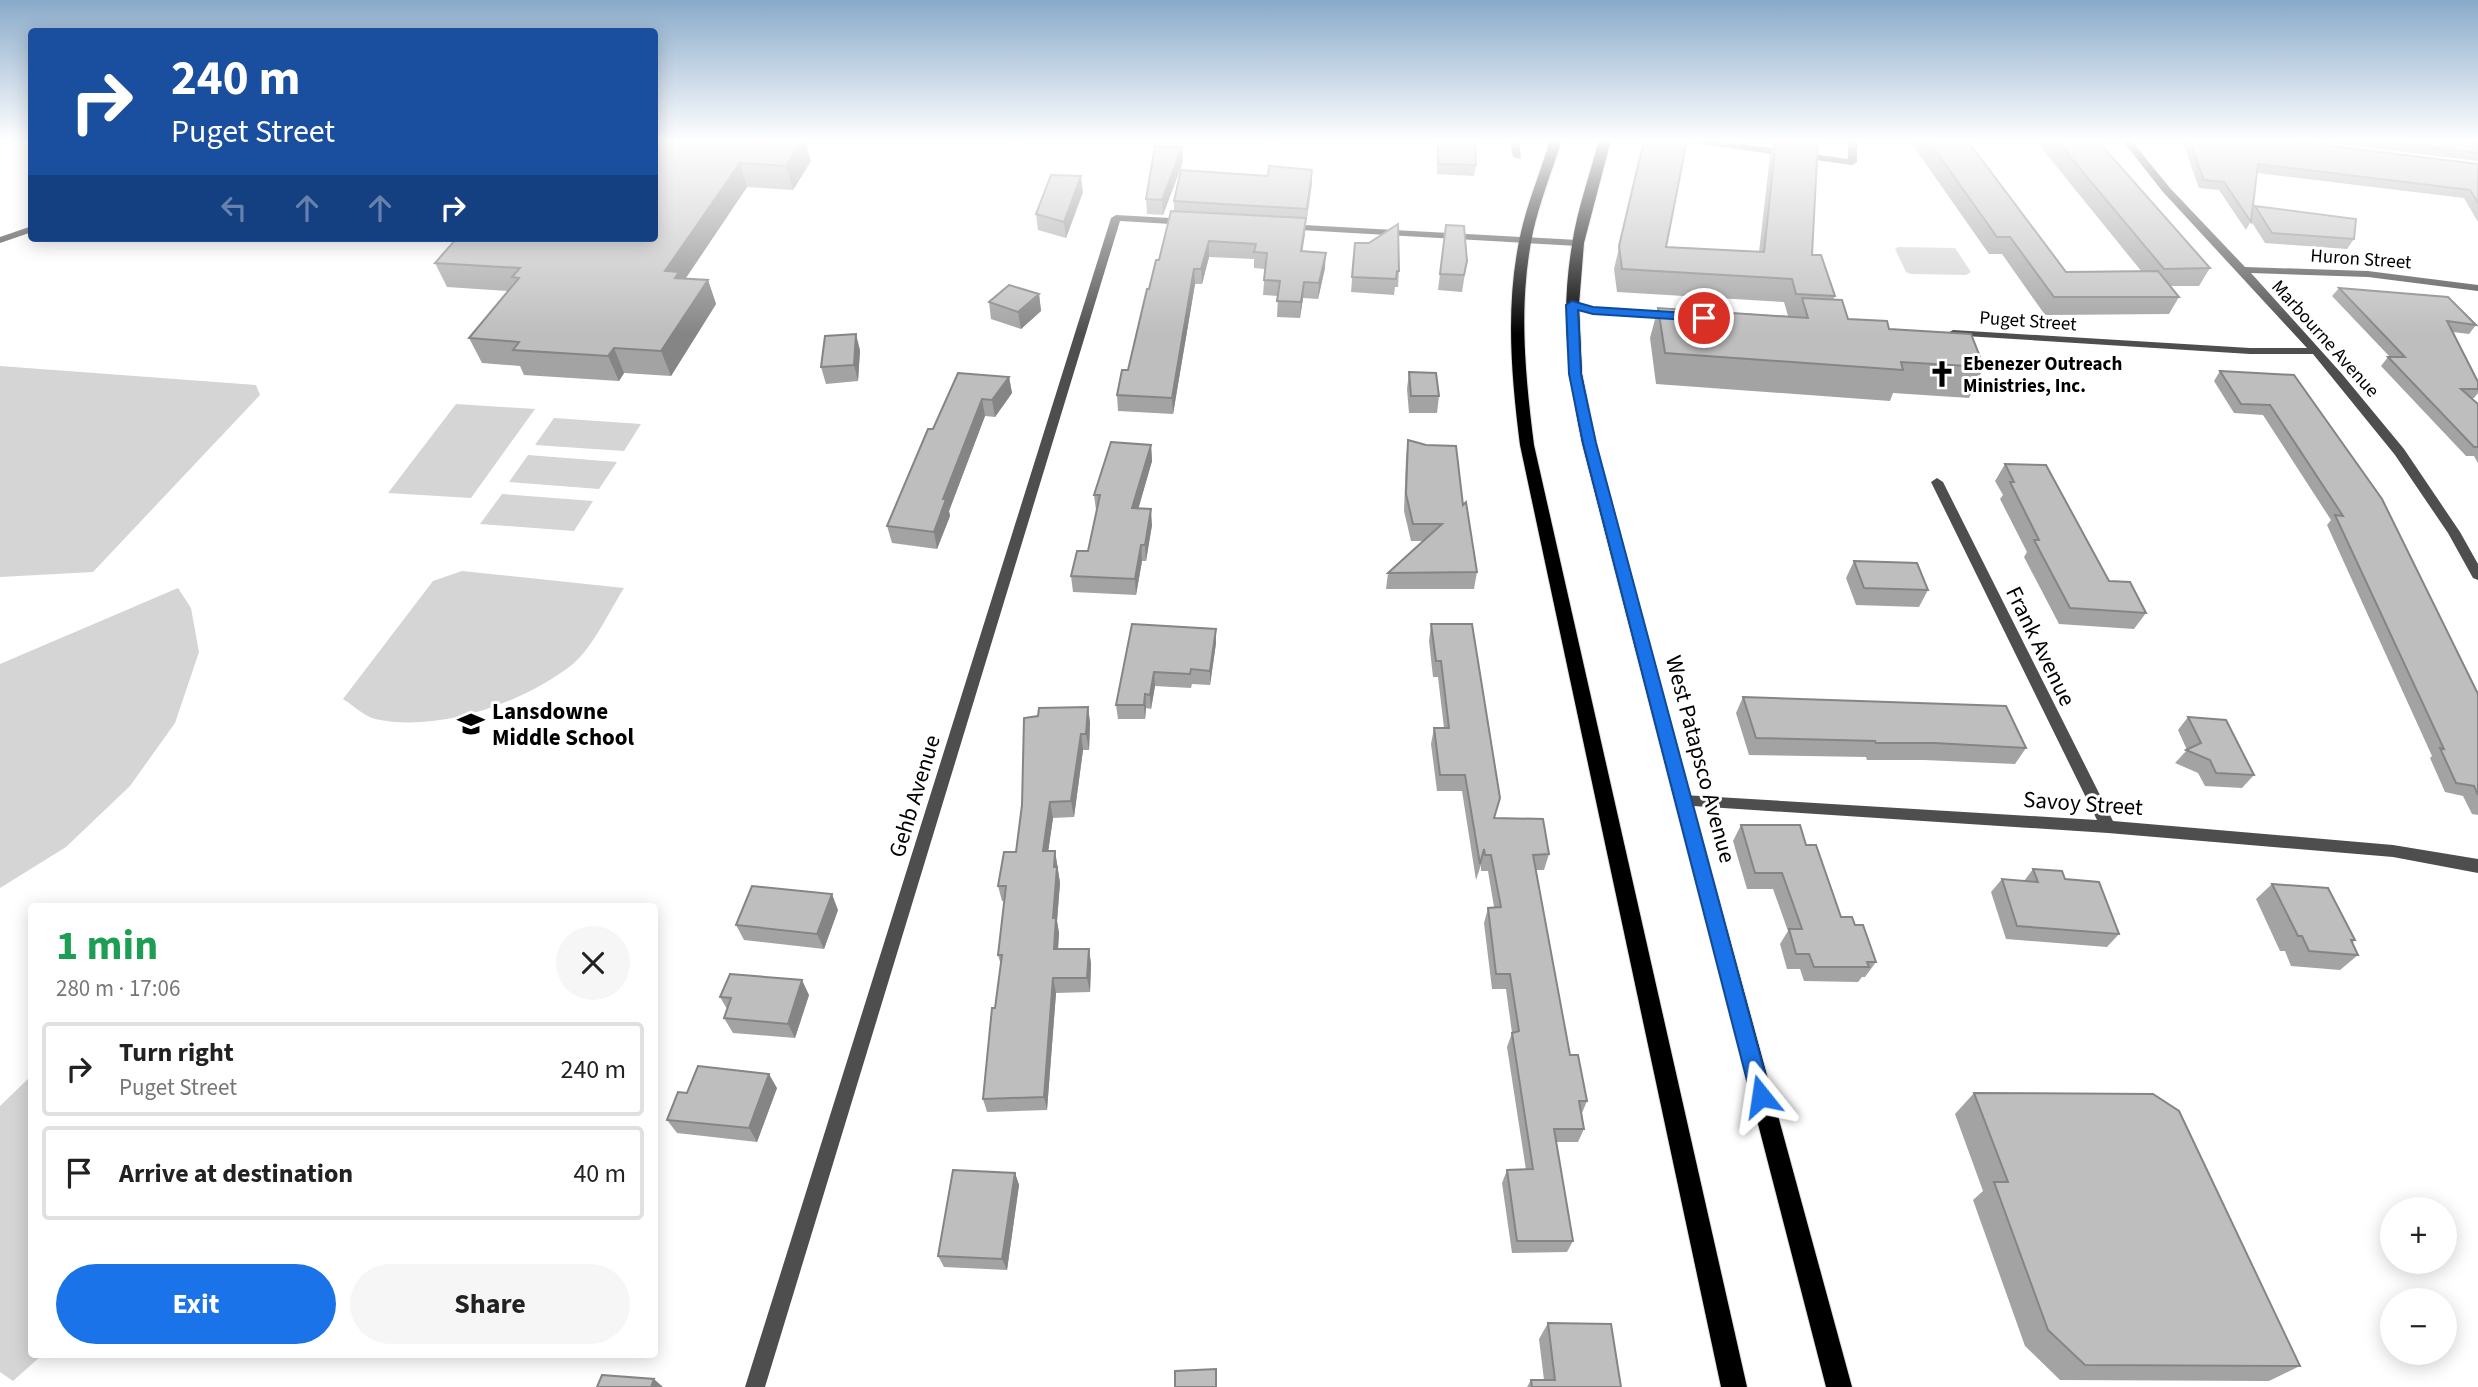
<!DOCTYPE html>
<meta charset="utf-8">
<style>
body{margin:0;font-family:"Source Sans 3",sans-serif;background:#f6f6f6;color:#222;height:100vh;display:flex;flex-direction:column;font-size:26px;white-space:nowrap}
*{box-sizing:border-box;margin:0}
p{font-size:23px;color:#767676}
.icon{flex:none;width:38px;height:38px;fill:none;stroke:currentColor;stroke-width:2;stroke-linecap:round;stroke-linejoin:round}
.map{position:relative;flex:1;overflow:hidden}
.details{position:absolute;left:28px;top:903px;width:630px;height:455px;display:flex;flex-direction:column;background:#fff;border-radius:7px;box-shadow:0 4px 18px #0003}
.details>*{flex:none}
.hud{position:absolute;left:28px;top:28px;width:630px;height:214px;border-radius:7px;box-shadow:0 4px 18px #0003;background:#1a4fa0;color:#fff;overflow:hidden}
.buttons{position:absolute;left:2380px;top:1197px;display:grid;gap:14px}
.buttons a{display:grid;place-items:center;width:77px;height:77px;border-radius:50%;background:#fff;box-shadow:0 4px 18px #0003;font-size:35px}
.pin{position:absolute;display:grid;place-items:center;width:60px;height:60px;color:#fff;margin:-30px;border:4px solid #fff;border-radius:50%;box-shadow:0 2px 7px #0007}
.me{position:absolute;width:77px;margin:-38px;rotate:345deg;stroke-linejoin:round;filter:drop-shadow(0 0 5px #0008)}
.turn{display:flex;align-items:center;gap:24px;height:147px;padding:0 28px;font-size:32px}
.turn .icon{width:91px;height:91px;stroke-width:2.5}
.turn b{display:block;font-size:49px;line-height:60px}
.lanes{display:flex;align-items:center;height:66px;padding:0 28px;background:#0003;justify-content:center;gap:35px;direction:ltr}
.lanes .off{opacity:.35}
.round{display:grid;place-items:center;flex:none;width:74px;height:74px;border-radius:37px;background:#f6f6f6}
.headline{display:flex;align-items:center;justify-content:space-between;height:119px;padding:0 28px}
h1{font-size:42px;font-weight:700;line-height:52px;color:#1e9e55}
.primary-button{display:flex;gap:14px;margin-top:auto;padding:14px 28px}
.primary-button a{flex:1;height:80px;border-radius:42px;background:#1a73e8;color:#fff;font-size:28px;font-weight:700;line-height:80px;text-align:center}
.primary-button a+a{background:#f6f6f6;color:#222}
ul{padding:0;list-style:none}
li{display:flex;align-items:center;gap:21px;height:94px;margin:0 14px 10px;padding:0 14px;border:4px solid #e0e0e0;border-radius:7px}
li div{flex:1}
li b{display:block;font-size:26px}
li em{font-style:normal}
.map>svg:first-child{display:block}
</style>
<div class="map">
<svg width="2478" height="1387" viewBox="0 0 2478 1387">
<rect width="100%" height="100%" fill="#fff"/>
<path fill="#d5d5d5" d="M1898,247L1955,248L1971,272L1966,275L1911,274L1906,272L1895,249Z
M0,366L256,385L260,395L93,572L0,577Z
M456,404L535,409L471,498L388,493Z
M554,418L641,424L624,451L535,445Z
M528,455L617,462L599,489L509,482Z
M502,494L593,501L574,531L480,524Z
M462,571L624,588C610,610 593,647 573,664C524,703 438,733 375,719C364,716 353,705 343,699L433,581Z
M178,588L191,608L199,652L175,723L130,786L66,847L0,888V664Z
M31,1076L32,1354L42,1355L13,1381L0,1372V1106Z"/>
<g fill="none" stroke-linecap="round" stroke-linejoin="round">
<defs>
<path id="primary" d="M1550,140H1562C1552,171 1540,201 1533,232C1518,303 1525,374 1534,445L1747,1387H1721L1520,445C1511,374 1505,302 1521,232C1528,201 1541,171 1550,140Z
M1599,140H1611L1584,243L1579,305L1582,374L1596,443L1643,621L1852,1387H1826L1582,443C1568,374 1560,316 1572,245C1577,210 1590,174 1599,140Z"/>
</defs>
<use href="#primary" stroke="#dbdbdb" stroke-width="2"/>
<path fill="#4e4e4e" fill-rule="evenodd" d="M1510,140H1519L1521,159L1513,157Z
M1690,140H1714L1848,159V140H1857V162L1852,165L1694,143Z
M2122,140H2131L2170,188L2245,267L2368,271L2478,285V291L2368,277L2251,273L2342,374L2404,449L2460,532L2478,564V580L2473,578L2448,533L2395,455L2313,354H2250L1949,335L1948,333L1953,330L2250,348H2307L2163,192Z
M1116,215L1188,219L1193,222L1188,225L1120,221L765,1387H745L1111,218Z
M1286,224L1578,240L1583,243L1578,246L1283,229L1281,227Z
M1572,302L1593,307L1675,313L1680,316L1675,319L1593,313L1568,307L1567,305Z
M1937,478L1943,482L2113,821L2393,845L2478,859V873L2393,857L2108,833L1678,805L1676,801L1678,797L1683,795L2097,820L1931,482Z"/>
<path fill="#1b1b1b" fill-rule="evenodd" d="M32,226V232L0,243V237Z"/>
<use href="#primary" fill="#000" fill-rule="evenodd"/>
</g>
<path fill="#a3a3a3" d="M654,140L811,161L793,190L747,187L686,278L708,280L716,304L671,376L624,373L619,381L524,375L520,366L482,363L469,338L508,291L447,287L435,263Z
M1437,140H1475L1476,165L1474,176L1437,174Z
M1644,140L1666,247L1759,252L1770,156L1773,146L1771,145L1772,140H1818L1812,255L1835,296L1833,300L1848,319L1889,329L1984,367L1969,398L1893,393L1890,401L1656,384L1650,338L1658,308L1788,316L1784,302L1617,292L1614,269Z
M1909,140H1967L2066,272H2142L2035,140H2097L2210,268L2199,286H2170L2179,297L2169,314L2045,315L2002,254H1989Z
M2182,140H2282L2478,164V222L2464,198L2257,173L2253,210L2255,206L2354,239L2347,249L2265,243L2251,221L2246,230L2219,190L2199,188Z
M2303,140H2478V161Z
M1182,147L1183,162L1163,215L1147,214L1146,199Z
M1312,170V184L1306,223H1305L1302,251L1325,268L1318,299L1303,298L1300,318L1277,317L1278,296L1263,295L1265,269L1254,268V259L1209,257L1202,284H1195L1173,414L1118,411L1117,395L1128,370L1149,289L1174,211V201L1268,176Z
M1083,192L1066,238L1038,230L1036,214Z
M1446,225L1467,261L1462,292L1438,290Z
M1355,243L1399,271L1398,287H1395L1394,295L1351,292Z
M2339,288L2476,325L2469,334L2453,332L2478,382V393L2474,398H2471L2478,404V463L2474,456H2466L2381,366L2388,357H2390L2332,296Z
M1039,294L1041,311L1021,329L991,319L989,302Z
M860,350L858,381L826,384L821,367Z
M2220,371L2294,375L2478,694V815L2472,814L2463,796L2445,792L2430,758L2432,756L2327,525L2331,520L2263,415L2234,413L2214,381Z
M1409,372L1439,396L1437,413H1409L1407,389Z
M1009,377L1012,393L995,417L985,416L949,511L950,516L937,549L892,543L887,526L933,429Z
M1408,440L1463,505L1477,572L1474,589H1386L1388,573L1423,541H1411L1404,511L1406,457Z
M1151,445L1152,461L1138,509L1152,525L1146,561H1142L1136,595L1073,592L1071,576L1088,551L1097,511L1096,510L1094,495Z
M2005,464L2109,581L2146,613L2134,629L2059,624L2024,557L2027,552L2000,499L2003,495L1995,481Z
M1854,561L1928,590L1919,607L1856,605L1846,578Z
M1132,624L1216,643L1210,685L1192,684L1191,688L1155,686L1151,709L1146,708L1145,719H1118L1116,705Z
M1431,624L1495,818L1549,854L1544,870H1536L1570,1055L1587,1101L1582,1113L1584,1129L1578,1142H1556L1573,1241L1567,1252L1512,1253L1502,1183L1507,1170H1526L1507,1047L1512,1033L1506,989H1492L1484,923L1488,908L1494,907L1488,871H1481V865L1476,880L1462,791H1437L1431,744L1434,728H1444L1438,677H1433L1429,641Z
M1743,697L2026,748L2015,764L1924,760H1867L1866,757L1749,755L1736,713Z
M1088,707L1090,723L1089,750H1083L1074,817L1053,818L1048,851H1055L1060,883L1057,921L1059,933L1058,949H1089L1091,964L1090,992L1056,993L1047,1110L987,1112L983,1099L1001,965L998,955L1004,901H1002L998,886Z
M2188,717L2254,775L2242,788L2205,786L2198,773L2175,763L2187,750L2178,730Z
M1741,825L1806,845L1841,917L1855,925L1876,962L1865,977H1862L1858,982L1804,981L1800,969H1787L1780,944L1788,931L1773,889H1747L1733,841Z
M2033,869L2065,879L2119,934L2107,947L2006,939L1991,892L2002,879L2024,881Z
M2272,884L2355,940L2352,943L2358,955L2340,970L2291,966L2285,951H2280L2256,899Z
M838,910L824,949L744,940L736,925Z
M809,995L795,1038L733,1033L724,1018L727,1009L720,997Z
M777,1088L757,1142L677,1133L667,1120L687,1093Z
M1974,1093L2300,1366L2269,1381L2060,1380L2025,1346L1973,1200L1983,1191L1955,1114Z
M1015,1173L1019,1185L1007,1270L944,1267L938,1256Z
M1548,1323L1621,1387H1527L1531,1380H1544L1539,1339Z"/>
<path fill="#858585" d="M803,140H805L811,161L793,190L786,166Z
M1182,147L1183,162L1163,215L1162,200Z
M740,163L747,187L683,282L665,271Z
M1312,170V184L1306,223L1307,209Z
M1081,176L1083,192L1066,238L1064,222Z
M1306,218L1305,234L1300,267L1301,251Z
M1209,241V257L1202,284L1201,269Z
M1326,253L1325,268L1318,299L1319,283Z
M1194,269L1195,284L1173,414L1172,398Z
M708,280L716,304L671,376L661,351Z
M1304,282L1303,298L1300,318L1301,302Z
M1039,294L1041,311L1021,329L1018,312Z
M856,334L860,350L858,381L854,365Z
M614,348L624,373L619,381L608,356Z
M1009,377L1012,393L995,417L992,400Z
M982,399L985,416L949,511L950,516L937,549L934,532L943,499Z
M1151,445L1152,461L1134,524L1132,508Z
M1151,509L1152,525L1146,561L1145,545Z
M1141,545L1142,561L1136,595L1135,579Z
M1216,629V643L1210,685V671Z
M1154,672L1155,686L1151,709L1150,695Z
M1145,694L1146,708L1145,719L1144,705Z
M1088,707L1090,723L1089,750L1086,734Z
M1081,734L1083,750L1074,817L1071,801Z
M1050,802L1053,818L1046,867L1043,851Z
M1055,851L1060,883L1057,921L1059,933L1057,964L1054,949L1053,918Z
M832,894L838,910L824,949L817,934Z
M1089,949L1091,964L1090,992L1087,978Z
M1053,978L1056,993L1047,1110L1044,1097Z
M802,980L809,995L795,1038L788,1024Z
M769,1074L777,1088L757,1142L749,1128Z
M1015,1173L1019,1185L1007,1270L1002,1259Z
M654,1379L663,1387H651Z"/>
<path fill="#bebebe" stroke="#858585" stroke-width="2" d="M654,140H803L786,166L740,163L665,271L679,272L675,278L708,280L661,351L614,348L608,356L513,350L519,342L469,338L519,278L512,277L520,268L435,263L457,238H654Z
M1438,140H1475L1476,165L1438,164Z
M1644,140H1687L1666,247L1764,252L1776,140H1818L1812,255H1821L1835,296L1796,294L1792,279L1622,269L1619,246Z
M1928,140H1967L2066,272L2158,271L2179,297H2054L2010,237H1997Z
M2056,140H2097L2210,268L2164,269Z
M2189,140H2282L2478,164V203L2470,190L2258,164L2251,222L2224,182L2204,180Z
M2373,140H2478V153Z
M1155,146L1182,147L1162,200L1146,199Z
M1269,166L1312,170L1307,209L1174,201L1181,170L1268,176Z
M1051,175L1081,176L1064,222L1036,214Z
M2255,206L2356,219L2354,239L2272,233Z
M1171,211L1306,218L1301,251L1326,253L1319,283L1304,282L1301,302L1277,301L1280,281L1264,280L1267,253L1254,252L1256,244L1209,241L1201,269H1194L1172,398L1117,395L1122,370H1128L1147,289H1149L1156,260H1159Z
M1398,224L1399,271H1397L1396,279L1352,277L1355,243H1369Z
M1446,225L1464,226L1467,261L1464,275L1440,274Z
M1009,285L1039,294L1018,312L989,302Z
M2339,288L2448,297L2476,325L2447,321L2478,382V389H2461L2478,404V447H2474L2388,357H2405Z
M1802,298L1842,300L1848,319L1887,321L1889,329L1971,334L1984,367L1901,362L1903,370L1665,353L1658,308L1808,318Z
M856,334L854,365L821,367L825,336Z
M2220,371L2294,375L2382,499L2478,694V795L2474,786L2456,783L2440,748L2444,749L2335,515L2343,516L2270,405L2241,404Z
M1409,372L1436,373L1439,396H1411Z
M958,373L1009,377L992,400L982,399L943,499H946L934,532L887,526L928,429H933Z
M1408,440L1426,445L1456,446L1463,505L1466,502L1477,572L1388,573L1442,524H1413L1406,494Z
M1111,442L1151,445L1132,508L1151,509L1145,545H1141L1135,579L1071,576L1077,551H1088L1100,495H1094Z
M2005,464L2046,465L2109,581L2130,582L2146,613L2070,608L2034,540H2039L2010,482H2014Z
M1854,561L1917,563L1928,590L1864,588Z
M1132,624L1216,629L1210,671L1191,669L1190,674L1154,672L1150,695L1145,694L1144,705H1116Z
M1431,624H1472L1500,798L1494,818L1543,819L1549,854L1533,855L1570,1055H1578L1587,1101H1579L1584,1129H1554L1573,1241H1517L1507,1170L1533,1169L1512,1033L1519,1031L1510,974H1496L1488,908L1501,907L1491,855H1485L1484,849L1480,864L1465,775H1440L1434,728H1449L1441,661H1436Z
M1743,697L2006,706L2026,748L1934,743H1876L1875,741L1756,738Z
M1088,707L1086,734H1081L1071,801L1050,802L1043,851H1055L1054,867H1057L1053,918H1056L1054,949H1089L1087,978H1053L1044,1097L983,1099L992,1008H995L1002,955H998L1006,886H998L1004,852H1016L1022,805L1024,718L1038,716L1039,708Z
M2188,717L2226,720L2254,775L2216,773L2210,760L2186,750L2201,743Z
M1741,825H1800L1806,845H1816L1841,917H1852L1855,925H1863L1876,962H1867L1869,967H1814L1809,954H1796L1789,929H1802L1782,873H1755Z
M2033,869L2062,871L2065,879L2099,882L2119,934L2017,926L2002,879L2038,882Z
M2272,884L2328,888L2355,940H2351L2358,955L2309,951L2302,936H2298Z
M752,886L832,894L817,934L736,925Z
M730,974L802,980L788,1024L724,1018L731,998L720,997Z
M698,1066L769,1074L749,1128L667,1120L678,1092L687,1093Z
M1974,1093L2153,1094L2179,1111L2300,1366L2085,1365L2048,1330L1994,1182H2008Z
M953,1170L1015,1173L1002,1259L938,1256Z
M1548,1323L1611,1324L1621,1387H1532L1531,1380H1555Z
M1216,1369V1387H1175V1371Z
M602,1375L654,1379L651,1387H597Z"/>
<linearGradient id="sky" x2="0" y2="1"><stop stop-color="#89aaca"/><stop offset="0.42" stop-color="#fff"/><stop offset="1" stop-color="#fff" stop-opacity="0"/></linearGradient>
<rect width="2478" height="334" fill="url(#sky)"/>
<path fill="#1a73e8" stroke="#114b97" stroke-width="2" d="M1572,301L1593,307L1704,314L1710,318L1704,321L1593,314L1578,310L1581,374L1596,443L1771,1096L1768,1103L1761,1106L1754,1103L1751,1096L1583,443L1569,374L1566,305Z"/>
<defs>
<symbol id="church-bare" viewBox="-9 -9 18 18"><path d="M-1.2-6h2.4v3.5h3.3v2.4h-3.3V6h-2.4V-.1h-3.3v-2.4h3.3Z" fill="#000" stroke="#fff" stroke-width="2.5" paint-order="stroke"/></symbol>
<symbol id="school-bare" viewBox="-9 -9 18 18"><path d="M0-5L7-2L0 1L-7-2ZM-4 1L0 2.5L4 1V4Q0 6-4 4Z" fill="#000" stroke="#fff" stroke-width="2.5" paint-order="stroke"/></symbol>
</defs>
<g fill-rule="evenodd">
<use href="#church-bare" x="1923" y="355" width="38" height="38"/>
<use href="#school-bare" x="452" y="705" width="38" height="38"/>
</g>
<g text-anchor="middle" stroke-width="6" stroke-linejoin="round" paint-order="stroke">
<g font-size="19" fill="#000" stroke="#fff">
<text transform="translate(2361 258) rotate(4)" y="7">Huron Street</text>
<text transform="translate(2028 320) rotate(4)" y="7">Puget Street</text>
<text transform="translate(2326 338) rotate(48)" y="7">Marbourne Avenue</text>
</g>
<g font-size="19" font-weight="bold" fill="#000" stroke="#fff" text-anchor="start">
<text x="1963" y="370">Ebenezer Outreach<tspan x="1963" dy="22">Ministries, Inc.</tspan></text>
</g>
<g font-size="23" fill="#000" stroke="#fff">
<text transform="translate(2041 646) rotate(64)" y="8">Frank Avenue</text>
<text transform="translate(1701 759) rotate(75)" y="8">West Patapsco Avenue</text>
<text transform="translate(914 796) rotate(-73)" y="8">Gehb Avenue</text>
<text transform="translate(2083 803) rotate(4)" y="8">Savoy Street</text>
</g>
<g font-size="23" font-weight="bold" fill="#000" stroke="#fff" text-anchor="start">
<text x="492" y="719">Lansdowne<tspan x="492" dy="26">Middle School</tspan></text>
</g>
</g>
</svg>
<div class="buttons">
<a>+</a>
<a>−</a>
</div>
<div class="pin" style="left:1704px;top:318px;background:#d93025"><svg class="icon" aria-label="arrive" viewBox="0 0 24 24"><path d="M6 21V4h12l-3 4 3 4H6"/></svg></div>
<svg class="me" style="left:1761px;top:1096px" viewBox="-20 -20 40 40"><path d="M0-17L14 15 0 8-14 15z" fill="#1a73e8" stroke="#fff" stroke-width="4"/></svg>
<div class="hud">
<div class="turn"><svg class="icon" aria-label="right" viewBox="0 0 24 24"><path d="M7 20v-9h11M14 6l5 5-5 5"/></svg><div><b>240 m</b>Puget Street</div></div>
<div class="lanes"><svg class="icon off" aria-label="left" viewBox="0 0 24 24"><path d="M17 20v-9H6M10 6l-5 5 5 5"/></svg><svg class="icon off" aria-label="ahead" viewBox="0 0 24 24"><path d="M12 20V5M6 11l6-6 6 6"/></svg><svg class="icon off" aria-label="ahead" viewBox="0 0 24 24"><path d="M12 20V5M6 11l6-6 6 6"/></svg><svg class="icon" aria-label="right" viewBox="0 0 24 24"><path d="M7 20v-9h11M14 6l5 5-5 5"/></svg></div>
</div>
<section class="details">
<div class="headline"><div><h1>1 min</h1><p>280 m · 17:06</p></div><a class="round"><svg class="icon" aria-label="close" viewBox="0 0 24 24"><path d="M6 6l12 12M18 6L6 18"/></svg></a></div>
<ul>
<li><svg class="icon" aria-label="right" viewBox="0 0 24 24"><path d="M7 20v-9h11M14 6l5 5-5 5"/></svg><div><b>Turn right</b><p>Puget Street</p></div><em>240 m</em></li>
<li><svg class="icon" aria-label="arrive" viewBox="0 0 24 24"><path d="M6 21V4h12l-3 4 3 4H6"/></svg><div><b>Arrive at destination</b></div><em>40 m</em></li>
</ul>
<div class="primary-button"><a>Exit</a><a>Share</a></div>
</section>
</div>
